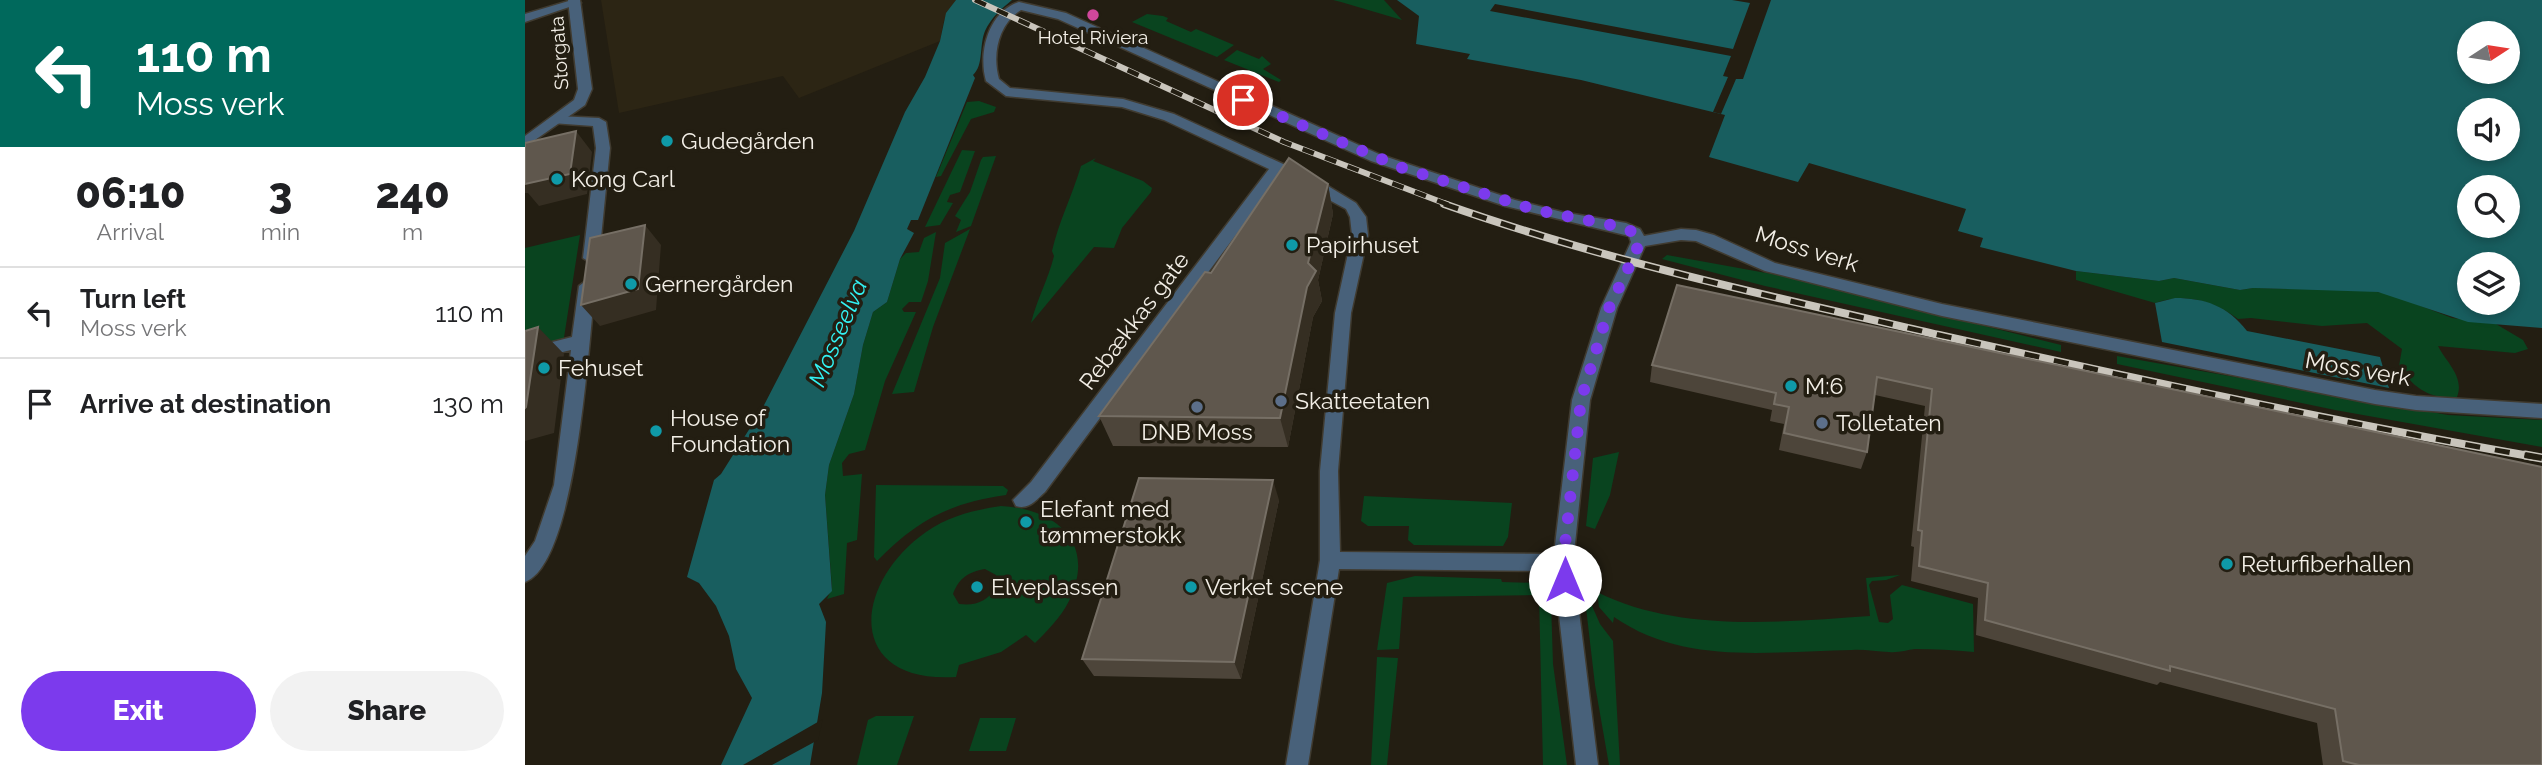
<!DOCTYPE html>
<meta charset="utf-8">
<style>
body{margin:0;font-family:Raleway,sans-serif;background:#f2f2f2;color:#202124;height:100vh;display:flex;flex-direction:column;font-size:26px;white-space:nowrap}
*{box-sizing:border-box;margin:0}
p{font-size:23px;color:#757577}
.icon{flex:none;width:38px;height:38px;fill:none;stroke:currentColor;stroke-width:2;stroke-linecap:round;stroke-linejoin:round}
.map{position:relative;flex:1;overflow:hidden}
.details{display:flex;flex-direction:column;background:#fff;width:525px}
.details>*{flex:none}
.banner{background:#00695c;color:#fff;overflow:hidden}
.needle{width:46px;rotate:78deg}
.controls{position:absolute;left:1932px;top:21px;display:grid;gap:14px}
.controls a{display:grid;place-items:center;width:63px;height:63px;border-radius:50%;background:#fff;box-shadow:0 4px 10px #0003;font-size:35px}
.pin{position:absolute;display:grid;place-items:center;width:60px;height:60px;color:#fff;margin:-30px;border:4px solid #fff;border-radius:50%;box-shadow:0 2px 7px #0007}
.me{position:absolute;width:77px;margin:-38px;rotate:0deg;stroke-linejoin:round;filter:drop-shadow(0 0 5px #0008)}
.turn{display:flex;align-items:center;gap:24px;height:147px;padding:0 21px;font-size:32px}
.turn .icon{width:91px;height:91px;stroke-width:2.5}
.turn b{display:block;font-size:49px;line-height:60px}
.eta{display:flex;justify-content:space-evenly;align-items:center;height:119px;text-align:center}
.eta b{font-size:42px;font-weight:800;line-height:49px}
.button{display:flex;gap:14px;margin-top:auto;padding:14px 21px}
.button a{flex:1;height:80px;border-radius:42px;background:#7c3aed;color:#fff;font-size:28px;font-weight:800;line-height:80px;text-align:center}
.button a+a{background:#f2f2f2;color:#202124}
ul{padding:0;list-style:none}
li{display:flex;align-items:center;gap:21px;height:91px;padding:0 21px;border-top:2px solid #e0e0e0}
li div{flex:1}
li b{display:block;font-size:26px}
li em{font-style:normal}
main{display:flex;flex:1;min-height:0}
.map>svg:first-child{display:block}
</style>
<main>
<section class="details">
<div class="banner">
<div class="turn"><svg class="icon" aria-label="left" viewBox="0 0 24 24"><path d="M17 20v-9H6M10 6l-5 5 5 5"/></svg><div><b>110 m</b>Moss verk</div></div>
</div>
<div class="eta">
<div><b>06:10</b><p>Arrival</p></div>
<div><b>3</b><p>min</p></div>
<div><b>240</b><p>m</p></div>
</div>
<ul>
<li><svg class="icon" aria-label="left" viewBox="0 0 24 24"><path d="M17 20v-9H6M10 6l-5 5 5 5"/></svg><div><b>Turn left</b><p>Moss verk</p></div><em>110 m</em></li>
<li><svg class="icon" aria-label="arrive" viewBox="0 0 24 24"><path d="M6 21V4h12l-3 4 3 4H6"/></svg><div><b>Arrive at destination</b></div><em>130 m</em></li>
</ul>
<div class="button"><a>Exit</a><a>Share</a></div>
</section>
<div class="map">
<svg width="2017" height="765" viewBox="0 0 2017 765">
<rect width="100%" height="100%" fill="#231e12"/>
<path fill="#2c2514" d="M76,0H431L419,20L415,41L274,98L258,76L94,113Z"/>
<path fill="#09441f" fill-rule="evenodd" d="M808,0H859L877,20L816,2Z
M622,14L638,16L643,18L641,21L666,32L671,29L709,45L692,57L607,22Z
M712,50L734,59L737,56L746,64L738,69L756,80L754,82L699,60Z
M454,101L471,107L469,112L446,119L416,176L411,177L442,102Z
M437,150L450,151L435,192L425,195L422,202L428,203L415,225L400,227Z
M471,156L446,226L431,232L436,220L430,216L445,192L456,160L458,157Z
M571,158L568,161L618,181L627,188L626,192L597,228L589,248L569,247L506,323C512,299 523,280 529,256L527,251C534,221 547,196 556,166Z
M445,229L408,327L389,392L367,394L415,278L420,243Z
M411,232L403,281L396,302H384L377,309L379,312H391L360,381L340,450L324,454L317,463L318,476L337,474L332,540L322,543L319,594L302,599L307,588L300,495L304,465L329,394L338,345L348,312L362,302L375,259L381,253L394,252L399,238Z
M55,235L38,344L0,353V248Z
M1142,255L1258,276L1536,345V352L1240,286L1137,259Z
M1551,271L1634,281L1649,278L1715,290L1728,288L1839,290L1865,294L1927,318L1971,324L1998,340L2003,349L1990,353L1913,346C1921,362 1940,377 1932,397C1906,400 1888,388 1874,366L1877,349L1842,323L1797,326L1726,318L1713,319C1690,301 1659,292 1630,303L1551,280Z
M1592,356L1923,415L2017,420V447L1810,410L1592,364Z
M1094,452L1085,495L1070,529L1061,526L1068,458Z
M351,485L478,486L483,490L481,495C425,503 392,520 352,561L349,557Z
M839,496L987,503L983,537L978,546L889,545L883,540L884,526H843L836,521Z
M476,506C532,509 572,543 544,601C536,617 522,631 510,643L501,635L476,652L434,665L431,677C320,684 327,584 401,532C424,516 449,510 476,506ZM460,569L471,575L472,587C462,601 452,606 434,604L428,594C434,578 443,572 460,569Z
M1375,575L1361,580L1347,581L1344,585L1354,622L1363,623L1368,619L1365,595L1377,585L1448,604L1449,652C1429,650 1410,649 1390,649C1382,650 1373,653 1364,652C1352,652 1339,649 1327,650C1246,651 1160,666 1089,617L1088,623L1074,607L1072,592C1154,633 1256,622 1345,616L1341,578Z
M890,576L976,579L977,582L1015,583L1026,601L1028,664L1042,765H1018L1014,595L878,597L874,649L852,650L862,583Z
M1060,599H1064L1075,624L1088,641L1095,765H1084L1070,685Z
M852,657L873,658L862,765H846Z
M351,716H389L372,765H332L343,720Z
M455,718H491L481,751H444Z"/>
<path fill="#185e5f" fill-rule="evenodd" d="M431,0H487C476,9 466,18 460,31C454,45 459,65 448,75L450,78L393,220H386L382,229L389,233L375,259L362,302L348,312L338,345L329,394L304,465L300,495L307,591L294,604L301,622L297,693L285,765H196L227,698L211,669L204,636L191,606L174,583L162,577L189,480L196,474L237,409L329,231L380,112L400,77L415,41L421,13Z
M872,0H2017V328L1943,322L1853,292L1728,288L1715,290L1649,278L1634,281L1551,271L1455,247L1458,238L1433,231L1441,209L1284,163L1273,182L1184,157L1200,115L1056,80L942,59L945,54L891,44L894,16ZM1944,33H1983V72H1944ZM1944,110H1983V149H1944ZM1944,187H1983V226H1944ZM1944,264H1983V303H1944Z
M1650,298C1680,298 1703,306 1722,331L1855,357L1864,388L1637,342L1630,303Z"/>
<path fill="#231e12" d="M1207,0H1246L1218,79H1211L1196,114L1188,112L1203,77L1198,76L1206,56L965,11L970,4L1208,49L1225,3Z
M298,719L293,740L247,765H218Z"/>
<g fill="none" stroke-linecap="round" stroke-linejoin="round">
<defs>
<path id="minor" d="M47,0L56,3L0,22V14Z
M494,2L541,13L856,155L990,200L1037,212L1101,223L1115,229L1119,236L1156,229L1171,230L1189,235L1250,263L1417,304L1850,390L1891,396L2017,404V418L1891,410L1850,404L1417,316L1240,271L1171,241L1156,240L1120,246L1092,308L1065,400L1048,563L1073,765H1051L1029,571L814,569L783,765H761L795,560V471L810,313L827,235L825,217L821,209L756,174L520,492C511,500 504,510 491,506L488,500L506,482L744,169L639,120L597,107L481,96L461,81C453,53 463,12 494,2ZM496,10L533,19L846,161L980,206L1104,236L1106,242L1076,308L1047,400L1029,554L815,552L813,471L826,313L843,235L841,217L831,203L793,180L649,114L598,99L485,88L474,79C467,55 473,24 496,10Z
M32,116L74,118L81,122L85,148L74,258L66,263L58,258L71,148L68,126L27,123L25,120Z
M62,280L70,286C64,339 52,563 0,582V556L10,541L29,485L46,350L0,361V349L47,337L54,286Z"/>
<path id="tertiary" d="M43,0H55L67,89L60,105L0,147V136L49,100L53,89Z"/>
</defs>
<use href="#minor" stroke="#403b30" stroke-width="3"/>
<use href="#tertiary" stroke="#403b30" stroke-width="3"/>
<use href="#minor" fill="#48617a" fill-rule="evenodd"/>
<use href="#tertiary" fill="#48617a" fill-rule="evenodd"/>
<defs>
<path id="rail-far2" d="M450,0L759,142L924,205"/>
<path id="rail-far1" d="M919,204C1080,261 1248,297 1414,335C1612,379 1810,422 2010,457"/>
<path id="rail" d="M2000,455L2017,458"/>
</defs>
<use href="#rail-far2" stroke="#c9c5bc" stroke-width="6"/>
<use href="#rail-far1" stroke="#c9c5bc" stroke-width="8"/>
<use href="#rail" stroke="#c9c5bc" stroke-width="9"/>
<use href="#rail-far2" stroke="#231e12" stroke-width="4.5" stroke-dasharray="12" stroke-linecap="butt"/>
<use href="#rail-far1" stroke="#231e12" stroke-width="5" stroke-dasharray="15" stroke-linecap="butt"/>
<use href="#rail" stroke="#231e12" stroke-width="6" stroke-dasharray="18" stroke-linecap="butt"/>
</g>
<path fill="#4d453a" d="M803,184L808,214L793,280L797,301L788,317L763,447L588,446L574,416Z
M1152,285L2017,467V765H1798L1792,723L1635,682L1632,685L1451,635L1453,598L1386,581L1389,547L1386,546L1400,406L1350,395L1342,452L1336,469L1254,450L1259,424L1245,421L1247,410L1125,382L1127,365Z
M754,500L716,679L569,676L557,659Z"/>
<path fill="#352e22" d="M51,131L67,152L62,194L14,206L3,193H0V170Z
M803,184L808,214L793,280L797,301L788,317L763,447L755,418L783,263Z
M120,225L136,245L131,310L75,326L56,305Z
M13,327L39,354L29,433L0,441V408Z
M748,480L754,500L716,679L709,662Z"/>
<path fill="#5f574d" stroke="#766f65" stroke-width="2" d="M51,131L45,174L0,184V143Z
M764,158L803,184L783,263L791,271L782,287L755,418L574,416L680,272L686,273Z
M120,225L113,289L56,305L65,238Z
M1152,285L2017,467V765H1834L1818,761L1810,709L1645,666V671L1460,620L1463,583L1394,566L1397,531L1393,530L1407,389L1352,377L1342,452L1259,433L1264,407L1249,404L1251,393L1127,365Z
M13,327L1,407L0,408V331Z
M614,478L748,480L709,662L557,659Z"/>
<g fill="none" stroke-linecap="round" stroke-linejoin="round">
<path stroke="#7c3aed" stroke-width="12" stroke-dasharray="0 21.6" d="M718,100L875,167L1011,210L1096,227L1110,233L1114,242L1111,252L1084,308L1056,400L1038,563L1040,580"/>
</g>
<circle fill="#d1479c" stroke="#231e12" stroke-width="2.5" cx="568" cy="15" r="7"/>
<g fill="#0f9aa8" stroke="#231e12" stroke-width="2.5">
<circle cx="142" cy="141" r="7"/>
<circle cx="32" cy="179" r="7"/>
<circle cx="767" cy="245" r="7"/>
<circle cx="106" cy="284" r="7"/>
<circle cx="19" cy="368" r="7"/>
<circle cx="1266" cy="386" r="7"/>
<circle cx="131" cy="431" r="7"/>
<circle cx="501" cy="522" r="7"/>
<circle cx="1702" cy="564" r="7"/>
<circle cx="452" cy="587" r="7"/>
<circle cx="666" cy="587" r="7"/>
</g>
<g fill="#5c6f8a" stroke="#231e12" stroke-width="2.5">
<circle cx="756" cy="401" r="7"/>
<circle cx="672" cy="407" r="7"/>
<circle cx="1297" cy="423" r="7"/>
</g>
<g text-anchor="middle" stroke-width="7" stroke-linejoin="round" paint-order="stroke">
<g font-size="19" fill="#f3efe7" stroke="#231e12">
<text x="568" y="44">Hotel Riviera</text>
</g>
<g font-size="19" fill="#f3efe7" stroke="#231e12">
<text transform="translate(34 53) rotate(-94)" y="7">Storgata</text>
</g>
<g font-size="23" fill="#f3efe7" stroke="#231e12" text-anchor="start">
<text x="156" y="149">Gudegården</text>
<text x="46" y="187">Kong Carl</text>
<text x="781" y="253">Papirhuset</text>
<text x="120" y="292">Gernergården</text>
<text x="33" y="376">Fehuset</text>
<text x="1280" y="394">M:6</text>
<text x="770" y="409">Skatteetaten</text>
<text x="145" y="426">House of<tspan x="145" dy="26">Foundation</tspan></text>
<text x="1311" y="431">Tolletaten</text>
<text x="672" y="440" text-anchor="middle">DNB Moss</text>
<text x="515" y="517">Elefant med<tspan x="515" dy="26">tømmerstokk</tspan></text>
<text x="1716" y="572">Returfiberhallen</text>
<text x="466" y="595">Elveplassen</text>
<text x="680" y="595">Verket scene</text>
</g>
<g font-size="23" fill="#f3efe7" stroke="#231e12">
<text transform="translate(1282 249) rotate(17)" y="8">Moss verk</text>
<text transform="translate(609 321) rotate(-53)" y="8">Rebækkas gate</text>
<text transform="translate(1833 369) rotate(10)" y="8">Moss verk</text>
</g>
<g font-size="24" font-style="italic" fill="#32f2f3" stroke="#231e12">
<text transform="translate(313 333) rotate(-67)" y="8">Mosseelva</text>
</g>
</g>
</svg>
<div class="controls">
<a><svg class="needle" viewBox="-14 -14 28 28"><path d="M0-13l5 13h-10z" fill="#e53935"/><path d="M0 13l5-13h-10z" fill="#757577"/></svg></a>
<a><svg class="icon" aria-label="sound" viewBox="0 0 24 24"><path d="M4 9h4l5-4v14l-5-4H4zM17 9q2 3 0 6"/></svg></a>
<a><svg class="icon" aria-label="search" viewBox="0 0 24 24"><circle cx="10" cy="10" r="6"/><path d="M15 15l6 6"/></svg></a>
<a><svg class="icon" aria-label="layers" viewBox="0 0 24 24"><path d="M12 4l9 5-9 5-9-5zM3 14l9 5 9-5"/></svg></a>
</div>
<div class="pin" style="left:718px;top:100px;background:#d93025"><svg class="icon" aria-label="arrive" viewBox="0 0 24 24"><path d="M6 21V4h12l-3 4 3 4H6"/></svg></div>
<svg class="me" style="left:1040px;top:580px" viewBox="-20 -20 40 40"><circle r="19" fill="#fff"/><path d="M0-13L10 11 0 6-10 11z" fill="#7c3aed"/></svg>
</div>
</main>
